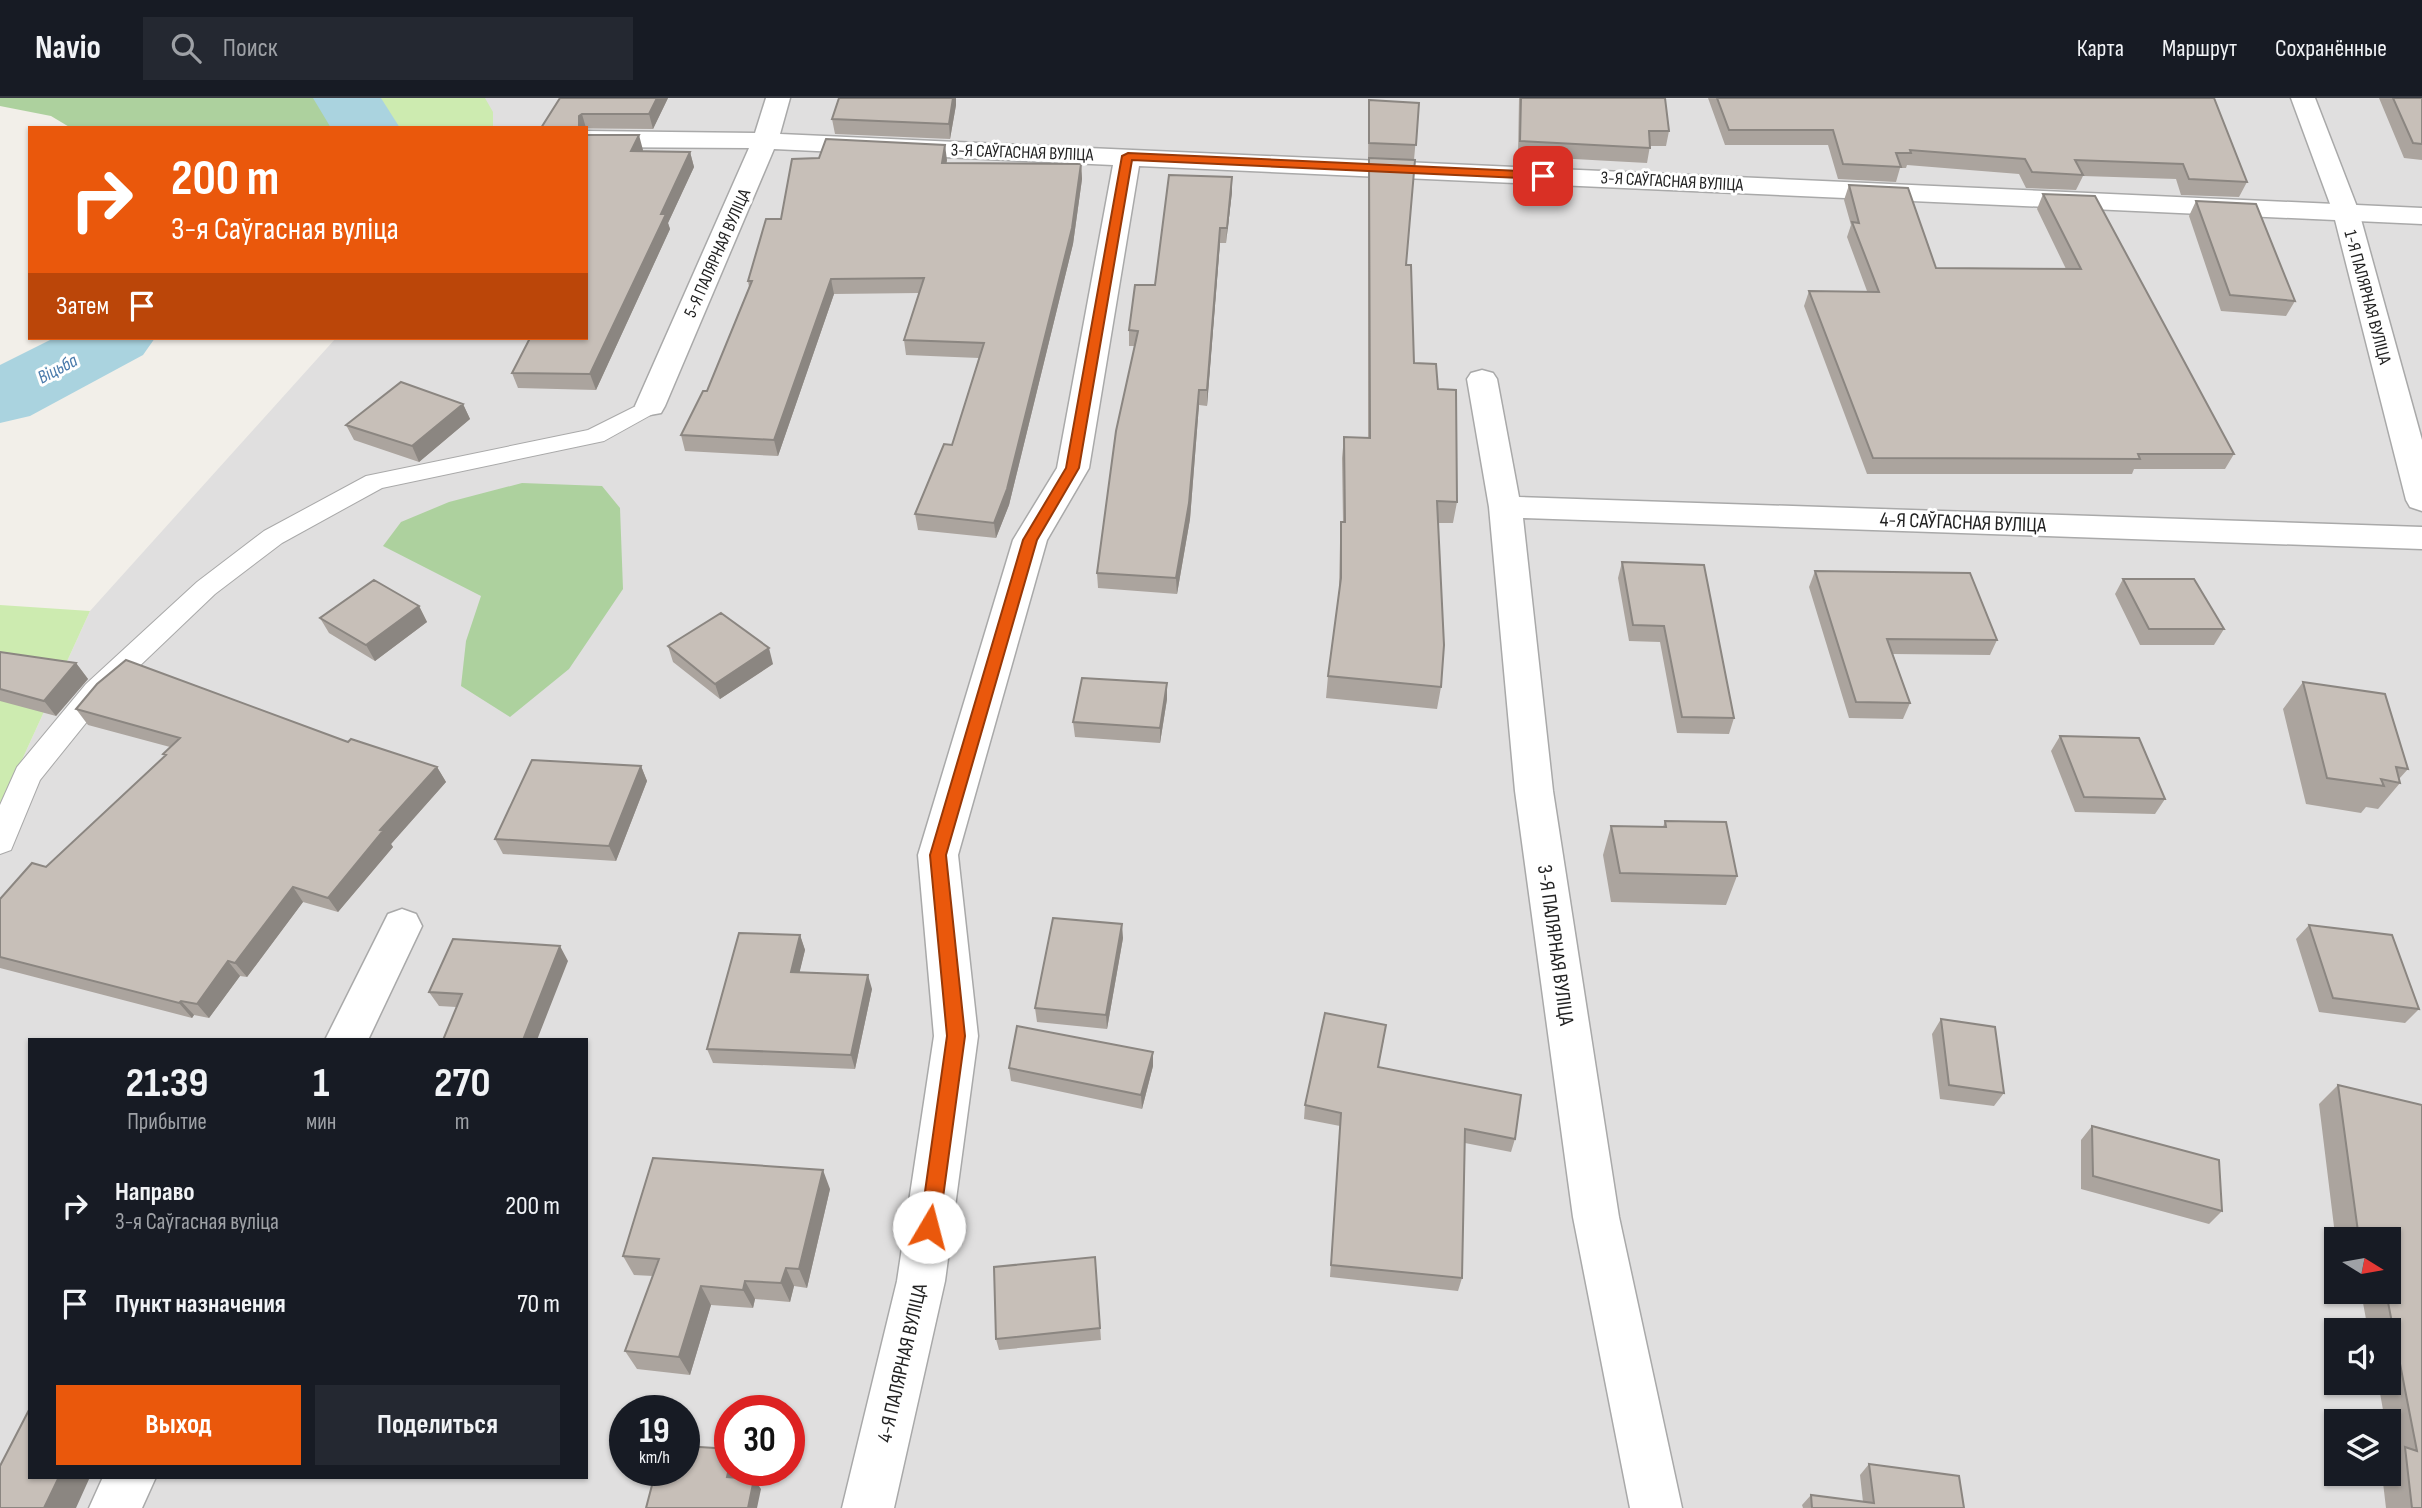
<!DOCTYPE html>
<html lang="ru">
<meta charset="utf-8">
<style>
body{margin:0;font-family:"Sofia Sans Condensed",sans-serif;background:#242831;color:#f1f3f6;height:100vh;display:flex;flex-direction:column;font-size:26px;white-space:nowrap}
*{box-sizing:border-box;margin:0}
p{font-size:23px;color:#9ea1a6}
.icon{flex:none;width:38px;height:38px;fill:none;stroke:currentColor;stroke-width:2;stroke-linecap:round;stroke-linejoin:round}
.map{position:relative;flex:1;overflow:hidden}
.side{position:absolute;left:28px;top:940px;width:560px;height:441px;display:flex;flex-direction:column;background:#171b24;border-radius:0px;box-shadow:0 2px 5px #0004}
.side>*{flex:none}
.hud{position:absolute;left:28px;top:28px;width:560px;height:214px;border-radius:0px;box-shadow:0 2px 5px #0004;background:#ea580c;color:#fff;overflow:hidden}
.needle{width:46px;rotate:101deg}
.tools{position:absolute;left:2324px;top:1129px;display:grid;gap:14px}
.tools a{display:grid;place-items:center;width:77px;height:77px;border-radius:0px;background:#171b24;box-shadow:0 2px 5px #0004;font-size:35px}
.speed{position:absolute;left:609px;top:1297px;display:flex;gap:14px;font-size:35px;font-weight:700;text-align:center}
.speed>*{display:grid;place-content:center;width:91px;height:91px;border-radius:50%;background:#171b24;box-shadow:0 2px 5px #0004;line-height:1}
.speed small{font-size:18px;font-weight:400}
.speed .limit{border:10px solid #d22;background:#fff;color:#111}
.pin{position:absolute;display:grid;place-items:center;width:60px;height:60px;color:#fff;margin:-30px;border-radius:14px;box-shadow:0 4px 10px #0006}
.me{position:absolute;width:77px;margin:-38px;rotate:8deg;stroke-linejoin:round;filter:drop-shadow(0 0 5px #0008)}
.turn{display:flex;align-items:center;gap:24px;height:147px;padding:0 28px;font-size:32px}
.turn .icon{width:91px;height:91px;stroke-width:2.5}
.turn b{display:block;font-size:49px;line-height:60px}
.then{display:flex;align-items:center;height:66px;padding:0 28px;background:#0003;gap:14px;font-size:26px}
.eta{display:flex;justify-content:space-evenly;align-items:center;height:119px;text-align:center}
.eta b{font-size:42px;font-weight:700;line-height:49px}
.primary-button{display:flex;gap:14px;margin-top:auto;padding:14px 28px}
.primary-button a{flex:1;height:80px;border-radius:0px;background:#ea580c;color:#fff;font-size:28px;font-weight:700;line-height:80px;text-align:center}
.primary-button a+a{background:#242831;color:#f1f3f6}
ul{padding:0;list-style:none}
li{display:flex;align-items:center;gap:21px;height:98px;padding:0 28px}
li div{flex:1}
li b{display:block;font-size:26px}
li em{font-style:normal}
header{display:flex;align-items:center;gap:42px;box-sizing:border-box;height:98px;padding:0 35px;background:#171b24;border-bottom:2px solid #363941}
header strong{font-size:33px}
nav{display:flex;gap:38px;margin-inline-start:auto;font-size:24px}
.search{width:490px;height:63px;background:#242831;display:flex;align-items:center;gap:18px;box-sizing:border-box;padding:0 24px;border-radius:0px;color:#9ea1a6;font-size:26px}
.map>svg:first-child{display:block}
</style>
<header>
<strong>Navio</strong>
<div class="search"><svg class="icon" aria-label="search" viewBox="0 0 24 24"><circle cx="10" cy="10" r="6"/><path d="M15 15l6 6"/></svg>Поиск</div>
<nav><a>Карта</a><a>Маршрут</a><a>Сохранённые</a></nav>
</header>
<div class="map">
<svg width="2422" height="1410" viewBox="0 0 2422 1410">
<rect width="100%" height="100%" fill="#f2efe9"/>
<path fill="#e0dfdf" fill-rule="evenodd" d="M440,0H2422V1410H0V710L90,513L336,240H586V30H490ZM30,942H586V1379H30ZM2336,1141H2389V1194H2336ZM2336,1232H2389V1284H2336ZM625,1312H684V1372H625ZM730,1312H789V1372H730ZM2336,1323H2389V1376H2336Z"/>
<path fill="#cdebb0" d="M366,0H485L493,14V30H385L386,27Z
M0,507L90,513L0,710Z"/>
<path fill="#add19e" d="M0,0H323L343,17V30H71L51,18L0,8Z
M522,385L602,388L620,410L623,491L569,571L510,619L461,588L466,543L481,498L383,448L401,424L449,404Z"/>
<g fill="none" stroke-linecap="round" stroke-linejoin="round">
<path fill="#aad3df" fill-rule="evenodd" d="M313,0H381L400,30H331Z
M54,240H155L143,257L30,318L0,325V267Z"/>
<defs>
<path id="service" d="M650,301L658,303L662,308L658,313L604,343L382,390L282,445L215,496L106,600L40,682L11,752L0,756V707L17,669L86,586L197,484L264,433L366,378L588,332Z"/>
<path id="minor" d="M766,0H790L780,36L2422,110V126L1139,68L1089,370L1047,442L958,757L978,938L945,1183L894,1410H842L897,1183L934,938L918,757L1013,442L1057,370L1113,67L774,51L665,308L661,315L650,317L639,315L635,308L749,50L586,49V33L755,35Z
M1482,272L1493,275L1497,281L1519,399L2422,429V451L1523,420L1553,693L1619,1119L1682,1410H1630L1573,1119L1515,693L1489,409L1467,281L1471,275Z
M402,811L416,816L422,828L368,942H325L388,816Z
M103,1379H156L142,1410H89Z"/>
<path id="tertiary" d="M2291,0H2315L2359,114L2422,342V413L2410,409L2406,402L2333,114Z"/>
</defs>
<use href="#service" stroke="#a9a9a9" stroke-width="2"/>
<use href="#minor" stroke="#a9a9a9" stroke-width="3"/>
<use href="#tertiary" stroke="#a9a9a9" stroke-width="3"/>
<use href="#service" fill="#fff" fill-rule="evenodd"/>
<use href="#minor" fill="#fff" fill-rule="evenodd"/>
<use href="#tertiary" fill="#fff" fill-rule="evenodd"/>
</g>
<path fill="#aba49e" d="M560,0H668L653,31L541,30Z
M1519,0H1665L1669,33L1666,48H1650L1647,65L1518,58Z
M1708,0H2214L2247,84L2239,99L2181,97L2176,81L2083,78L2076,92L2026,90L2019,76L1907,67L1906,70H1900L1896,84L1838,81L1828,47H1725Z
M2379,0H2422V62L2404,60Z
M1369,2L1419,5L1414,62L1368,60Z
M956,7L950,41L835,36L832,21Z
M586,37L643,52V53L690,54L694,69L668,125L670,131L596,292L518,290L512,275L586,240Z
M1369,60L1406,167L1414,265L1438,291L1457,404L1453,425H1438L1441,589L1437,611L1326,600L1328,578L1339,493L1340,445L1341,424H1343L1342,360L1344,339L1368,340V81Z
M947,62L946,65L1081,66L1082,81L1073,146L1009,407L996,440L918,432L915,416L952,347L979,260L906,257L904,242L919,195L834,196L778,358L685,353L681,337L707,293L749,189L748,183L781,121Z
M1849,87L1936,170L2066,171L2037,111L2043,96L2234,356L2225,371H2134L2132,376H1867L1804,208L1809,193H1867L1847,139L1851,127L1844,102Z
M1232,94L1226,145H1220L1207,308L1199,307L1190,421L1177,496L1098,490L1097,475L1135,248H1129V232L1155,187Z
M2196,103L2295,203L2286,218L2221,213L2189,118Z
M463,306L470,321L419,364L354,342L346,327Z
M1622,464L1734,620L1729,636L1677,635L1660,544L1629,543L1618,480Z
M1815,473L1997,542L1990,557L1893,556L1910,605L1903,621L1849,620L1809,489Z
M2123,481L2224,531L2214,547H2140L2115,496Z
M419,508L427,524L375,563L329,535L320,520Z
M668,548L773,566L720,601L673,564Z
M0,554L76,565L88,581L56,618L0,603Z
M2303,584L2408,671L2399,681L2400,685L2378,711L2366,709L2361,715L2306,706L2283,611Z
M1167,585V601L1160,645L1075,639L1073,624Z
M76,611L348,644L437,669L446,684L391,746L393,749L338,814L303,804L247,879L240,878L209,920L194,917L192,920L0,870V801L46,769L165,658L163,656L170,649L88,627Z
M2060,638L2165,701L2155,716L2075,714L2051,653Z
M641,668L647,683L616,763L503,756L495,741Z
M1665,723L1737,778L1726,807L1611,804L1603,757L1611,728L1663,729Z
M2309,827L2419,911L2405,925L2319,914L2296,841Z
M800,837L805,852L799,875L872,891L855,971L713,965L707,951Z
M1123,840L1107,931L1037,924L1035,910Z
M568,863L456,909L439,908L429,894Z
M1941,921L2004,995L1994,1008L1940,1001L1932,936Z
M1384,941L1378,969L1515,1041L1511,1054L1465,1045L1462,1180L1458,1193L1330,1179L1340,1028L1304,1021L1305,1007Z
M1153,954V968L1142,1011L1011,983L1009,970Z
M2338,987L2422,1007V1410H2386L2382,1376H2389V1360L2391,1358L2389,1345V1323H2385L2378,1284H2389V1232H2368L2361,1194H2389V1141H2336V1145L2319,1006Z
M2092,1028L2222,1113L2209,1126L2081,1091V1042Z
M830,1091L807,1190L794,1188L790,1204L755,1201L753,1210L711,1207L690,1277L637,1271L625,1253L653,1178L634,1177L623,1158Z
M1096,1171L1101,1242L999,1252L996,1241Z
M1869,1366L1964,1410H1803L1802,1407L1811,1397L1863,1404L1860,1377Z"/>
<path fill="#8b8681" d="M657,0H668L653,31L649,16Z
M953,0H956V7L950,41L949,26Z
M582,16L586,30H579V18Z
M639,37L643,52L636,68L631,53Z
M945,47L947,62L944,80L942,65Z
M690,54L694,69L668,125L670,131L596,292L590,276L661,116Z
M1081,66L1082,81L1073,146L1009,407L996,440L994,425Z
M1232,79V94L1226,145L1227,130Z
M1220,130V145L1207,308V292Z
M831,181L834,196L778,358L774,342Z
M1199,292V307L1190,421L1177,496L1176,480Z
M463,306L470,321L419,364L412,348Z
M419,508L427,524L375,563L366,547Z
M769,550L773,566L720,601L715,586Z
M76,565L88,581L56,618L44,603Z
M1167,585V601L1160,645V630Z
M641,668L647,683L616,763L609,748Z
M437,669L446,684L391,746L393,749L338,814L328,800L380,732Z
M293,789L303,804L247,879L235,865Z
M1122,826L1123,840L1107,931L1106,917Z
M800,837L805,852L796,889L791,874Z
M560,848L568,863L537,942H523Z
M228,863L240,878L209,920L197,906Z
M868,877L872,891L855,971L851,957Z
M181,903L194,917L192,920L179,905Z
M1153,954V968L1142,1011L1141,997Z
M823,1072L830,1091L807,1190L799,1171Z
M786,1170L794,1188L790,1204L781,1185Z
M745,1183L755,1201L753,1210L743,1192Z
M701,1188L711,1207L690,1277L679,1259Z
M730,1366V1372H738L734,1390L727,1379Z
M59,1379H90L76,1410H44Z
M754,1381L761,1391L757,1410H748Z"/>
<path fill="#c7bfb8" stroke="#8b8681" stroke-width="2" d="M560,0H657L649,16H582L579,18V30H541Z
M839,0H953L949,26L832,21Z
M1521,0H1665L1669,33H1649L1650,50L1520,43Z
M1717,0H2214L2247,84L2189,81L2183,66L2075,62L2083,77L2032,74L2025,61L1910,52L1911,55H1896L1901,69L1843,66L1833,32H1729Z
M2393,0H2422V46L2413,45Z
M1369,2L1419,5L1416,47L1369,45Z
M586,37H639L631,53L690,54L661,116H666L590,276L512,275L530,240H586Z
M826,41L945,47L942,65L1081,66L1072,130L1007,391L994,425L915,416L944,346L952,347L984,245L904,242L924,180L831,181L774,342L681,337L703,293H707L752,183H748L766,121H781L792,61L819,60Z
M1369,60L1415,62L1406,167H1411L1414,265L1436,266L1438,291L1456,292L1457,404L1437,403L1444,547L1441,589L1328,578L1341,480V424H1345L1344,339L1370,340Z
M1169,77L1232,79L1227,130H1220L1207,292H1199L1189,405L1176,480L1097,475L1116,333L1138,233L1129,232L1135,187H1155Z
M1849,87L1908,90L1936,170L2081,171L2043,96L2095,98L2234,356H2138L2140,361L1873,360L1809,193L1879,194L1852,124L1859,125Z
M2196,103L2256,106L2295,203L2230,197Z
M401,284L463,306L412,348L346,327Z
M1622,464L1704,467L1734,620L1682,619L1664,528L1633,527Z
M1815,473L1970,475L1997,542L1887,541L1910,605L1856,604Z
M2123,481H2194L2224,531H2149Z
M374,482L419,508L366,547L320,520Z
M721,515L769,550L715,586L668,548Z
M0,554L76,565L44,603L0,591Z
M126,562L348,644L351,641L437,669L380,732L383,733L328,800L293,789L235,865L228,863L197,906L181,903L179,905L0,859V801L32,765L46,769L166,657L163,656L180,640L76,611L97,586Z
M1082,580L1167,585L1160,630L1073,624Z
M2303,584L2385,596L2408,671L2396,669L2400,685L2381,681L2384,688L2327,680Z
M2060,638L2139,640L2165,701L2084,699Z
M532,662L641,668L609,748L495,741Z
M1665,723L1726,724L1737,778L1620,775L1611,728L1666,729Z
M1053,820L1122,826L1106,917L1035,910Z
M2309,827L2392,837L2419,911L2333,900Z
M739,835L800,837L791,874L868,877L851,957L707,951Z
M453,841L560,848L523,942H443L462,896L429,894Z
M1325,915L1386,927L1378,969L1521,997L1515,1041L1465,1031L1462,1180L1331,1167L1341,1015L1305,1007Z
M1941,921L1995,929L2004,995L1949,987Z
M1017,928L1153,954L1141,997L1009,970Z
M2338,987L2422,1007V1410H2412L2405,1349L2417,1353L2386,1194H2389V1141H2359Z
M2092,1028L2219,1062L2222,1113L2093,1078Z
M653,1060L823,1072L799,1171L786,1170L781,1185L745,1183L743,1192L701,1188L679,1259L625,1253L659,1161L623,1158Z
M1095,1159L1100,1230L996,1241L994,1169Z
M30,1310V1379H59L44,1410H0V1368Z
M684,1348L730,1351V1366L727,1379L754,1381L748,1410H646L656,1372H684Z
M1869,1366L1959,1378L1964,1410H1812L1811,1397L1874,1405Z"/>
<path fill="#ea580c" stroke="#983908" stroke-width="2" d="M1128,55L1543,74L1548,78L1543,81L1132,62L1079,370L1037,442L946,757L965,938L939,1129L936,1135L929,1138L922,1135L920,1129L947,938L930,757L1023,442L1066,370L1122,58Z"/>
<g text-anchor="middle" stroke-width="6" stroke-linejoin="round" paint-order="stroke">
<g font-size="18" fill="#222" stroke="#fff">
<text transform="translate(1022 54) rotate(2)" y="6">3-Я САЎГАСНАЯ ВУЛІЦА</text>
<text transform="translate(1672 83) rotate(3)" y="6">3-Я САЎГАСНАЯ ВУЛІЦА</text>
<text transform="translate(717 155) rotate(-66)" y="6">5-Я ПАЛЯРНАЯ ВУЛІЦА</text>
<text transform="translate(2368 199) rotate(75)" y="6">1-Я ПАЛЯРНАЯ ВУЛІЦА</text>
</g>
<g font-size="19" font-style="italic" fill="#4a7aab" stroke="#fff">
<text transform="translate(57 270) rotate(-28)" y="7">Віцьба</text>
</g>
<g font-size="21" fill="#222" stroke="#fff">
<text transform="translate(1963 424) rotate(2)" y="7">4-Я САЎГАСНАЯ ВУЛІЦА</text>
<text transform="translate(1556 847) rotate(82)" y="7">3-Я ПАЛЯРНАЯ ВУЛІЦА</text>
<text transform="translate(902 1265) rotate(-77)" y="7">4-Я ПАЛЯРНАЯ ВУЛІЦА</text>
</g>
</g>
</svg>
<div class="tools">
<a><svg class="needle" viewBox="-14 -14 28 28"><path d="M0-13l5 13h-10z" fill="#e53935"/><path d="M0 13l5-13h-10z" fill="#9ea1a6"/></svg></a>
<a><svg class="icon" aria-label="sound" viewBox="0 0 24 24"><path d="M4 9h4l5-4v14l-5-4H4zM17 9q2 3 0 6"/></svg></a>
<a><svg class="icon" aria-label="layers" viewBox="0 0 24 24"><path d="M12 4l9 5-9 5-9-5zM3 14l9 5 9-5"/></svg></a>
</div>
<div class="speed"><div>19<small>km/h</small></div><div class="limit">30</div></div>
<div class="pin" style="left:1543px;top:78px;background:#d93025"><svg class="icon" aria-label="arrive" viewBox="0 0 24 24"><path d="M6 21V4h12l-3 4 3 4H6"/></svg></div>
<svg class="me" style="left:929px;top:1129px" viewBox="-20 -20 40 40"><circle r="19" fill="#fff"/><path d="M0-13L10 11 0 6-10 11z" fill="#ea580c"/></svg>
<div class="hud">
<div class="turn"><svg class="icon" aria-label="right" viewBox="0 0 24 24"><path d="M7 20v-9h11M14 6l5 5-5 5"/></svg><div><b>200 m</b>3-я Саўгасная вуліца</div></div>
<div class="then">Затем<svg class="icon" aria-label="arrive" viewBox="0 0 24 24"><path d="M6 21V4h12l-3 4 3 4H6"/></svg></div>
</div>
<section class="side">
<div class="eta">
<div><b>21:39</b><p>Прибытие</p></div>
<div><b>1</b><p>мин</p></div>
<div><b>270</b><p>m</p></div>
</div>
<ul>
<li><svg class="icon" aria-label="right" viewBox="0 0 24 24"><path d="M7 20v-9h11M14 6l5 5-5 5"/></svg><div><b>Направо</b><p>3-я Саўгасная вуліца</p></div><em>200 m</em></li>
<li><svg class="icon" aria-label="arrive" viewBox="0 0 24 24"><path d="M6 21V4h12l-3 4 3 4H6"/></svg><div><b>Пункт назначения</b></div><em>70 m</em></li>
</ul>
<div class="primary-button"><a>Выход</a><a>Поделиться</a></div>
</section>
</div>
